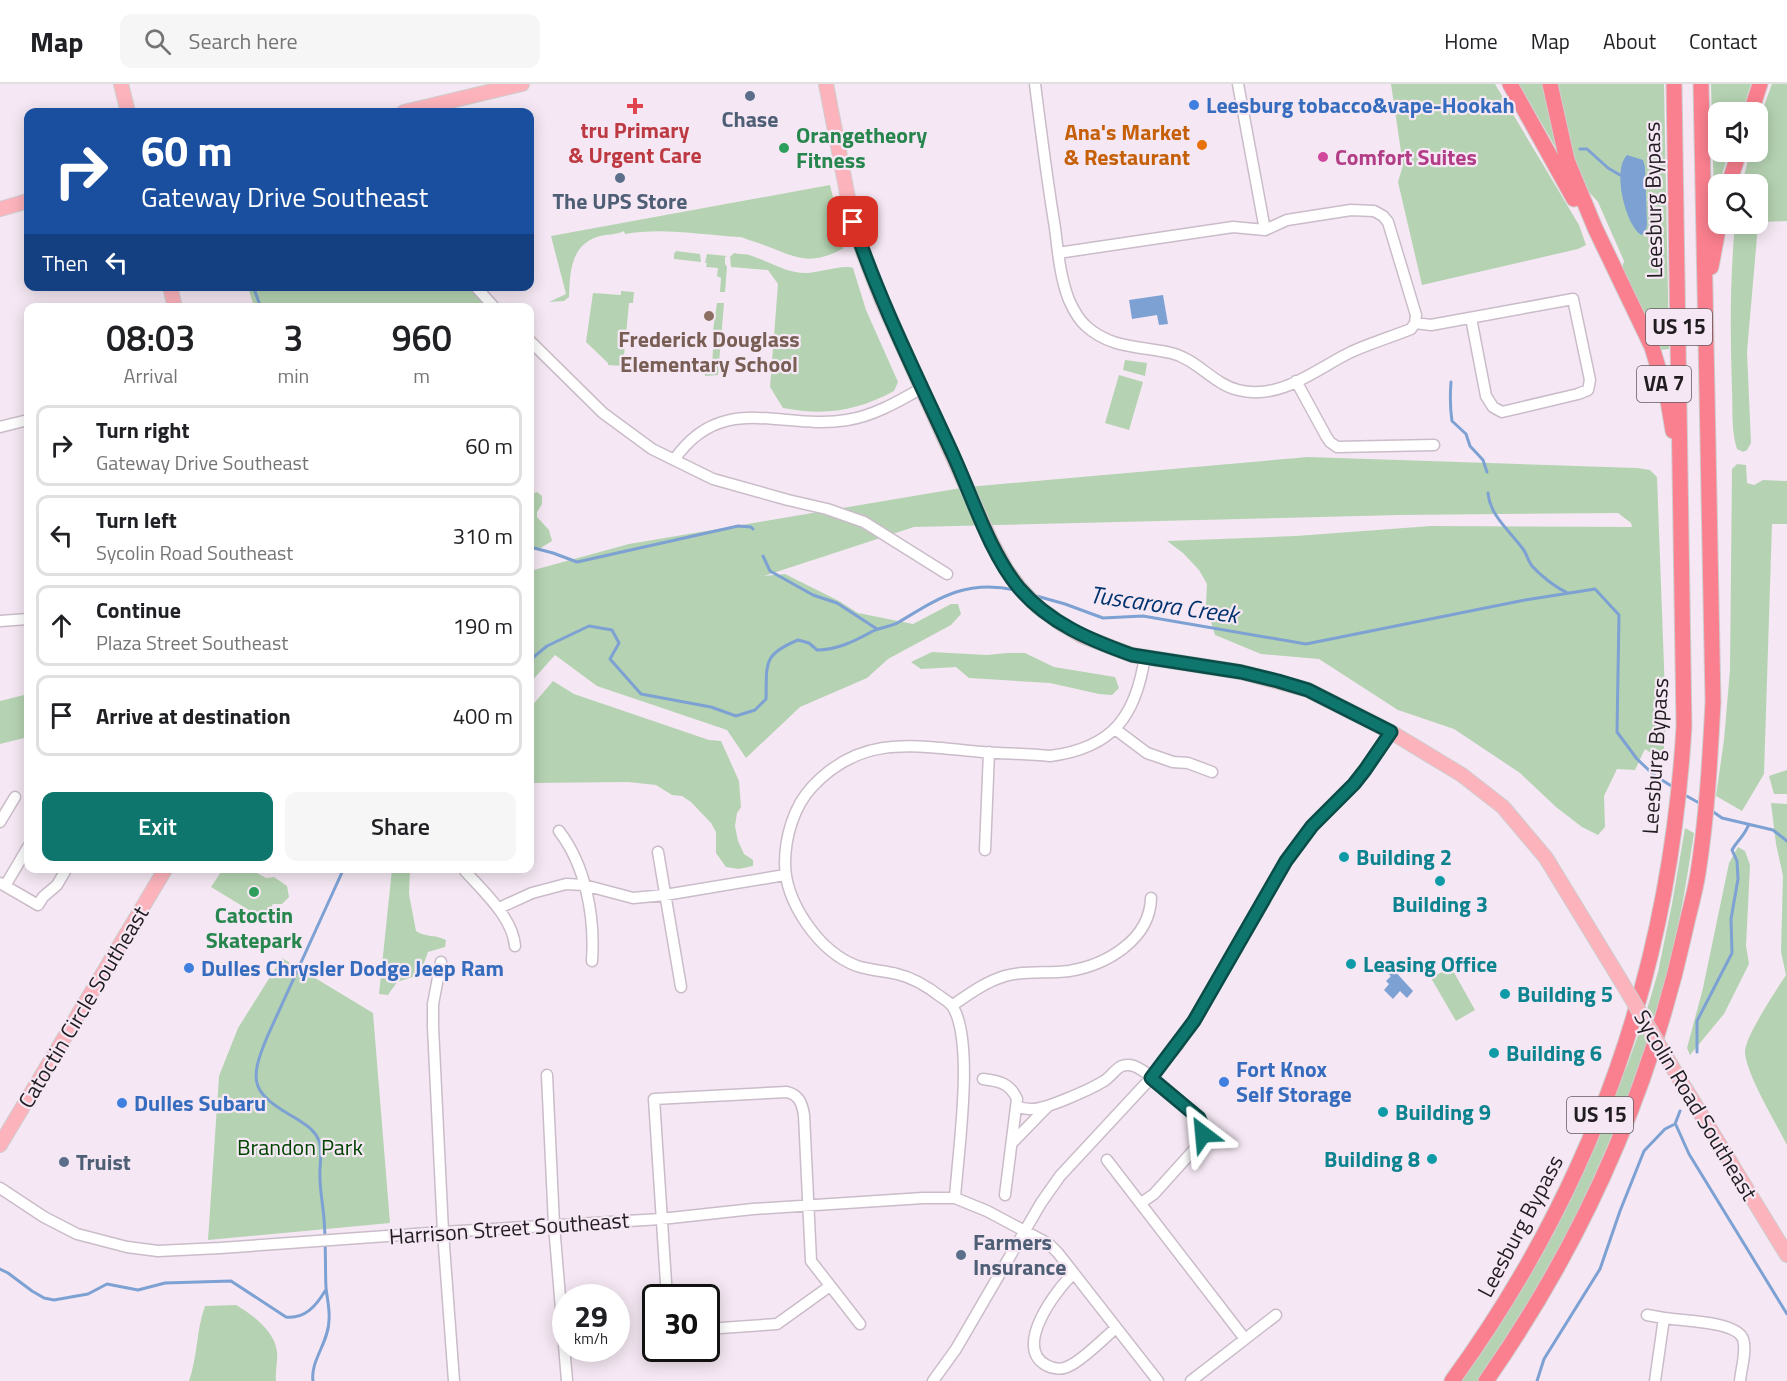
<!DOCTYPE html>
<style>
body{margin:0;font-family:"Titillium Web",sans-serif;background:#f6f6f6;color:#202124;height:100vh;display:flex;flex-direction:column;font-size:22px;white-space:nowrap}
*{box-sizing:border-box;margin:0}
p{font-size:20px;color:#757577}
.icon{flex:none;width:33px;height:33px;fill:none;stroke:currentColor;stroke-width:2;stroke-linecap:round;stroke-linejoin:round}
.map{position:relative;flex:1;overflow:hidden}
.side{position:absolute;left:24px;top:219px;width:510px;height:570px;display:flex;flex-direction:column;background:#fff;border-radius:12px;box-shadow:0 3px 15px #0003}
.side>*{flex:none}
.guide{position:absolute;left:24px;top:24px;width:510px;height:183px;border-radius:12px;box-shadow:0 3px 15px #0003;background:#1a4fa0;color:#fff;overflow:hidden}
.tools{position:absolute;left:1708px;top:18px;display:grid;gap:12px}
.tools a{display:grid;place-items:center;width:60px;height:60px;border-radius:12px;background:#fff;box-shadow:0 3px 15px #0003;font-size:30px}
.speed{position:absolute;left:552px;top:1200px;display:flex;gap:12px;font-size:30px;font-weight:700;text-align:center}
.speed>*{display:grid;place-content:center;width:78px;height:78px;border-radius:50%;background:#fff;box-shadow:0 3px 15px #0003;line-height:1}
.speed small{font-size:15px;font-weight:400}
.speed .limit{border:3px solid #111;border-radius:9px;background:#fff;color:#111}
.pin{position:absolute;display:grid;place-items:center;width:51px;height:51px;color:#fff;margin:-26px;border-radius:12px;box-shadow:0 3px 9px #0006}
.me{position:absolute;width:66px;margin:-33px;rotate:331deg;stroke-linejoin:round;filter:drop-shadow(0 0 4px #0008)}
.turn{display:flex;align-items:center;gap:21px;height:126px;padding:0 18px;font-size:27px}
.turn .icon{width:78px;height:78px;stroke-width:2.5}
.turn b{display:block;font-size:42px;line-height:51px}
.then{display:flex;align-items:center;height:57px;padding:0 18px;background:#0003;gap:12px;font-size:22px}
.eta{display:flex;justify-content:space-evenly;align-items:center;height:102px;text-align:center}
.eta b{font-size:36px;font-weight:600;line-height:42px}
.action{display:flex;gap:12px;margin-top:auto;padding:12px 18px}
.action a{flex:1;height:69px;border-radius:12px;background:#0f766e;color:#fff;font-size:24px;font-weight:600;line-height:69px;text-align:center}
.action a+a{background:#f6f6f6;color:#202124}
ul{padding:0;list-style:none}
li{display:flex;align-items:center;gap:18px;height:81px;margin:0 12px 9px;padding:0 6px;border:3px solid #e0e0e0;border-radius:12px}
li div{flex:1}
li b{display:block;font-size:22px}
li em{font-style:normal}
header{display:flex;align-items:center;gap:36px;box-sizing:border-box;height:84px;padding:0 30px;background:#fff;border-bottom:2px solid #e0e0e0}
header strong{font-size:28px}
nav{display:flex;gap:33px;margin-inline-start:auto;font-size:21px}
.search{width:420px;height:54px;background:#f6f6f6;display:flex;align-items:center;gap:15px;box-sizing:border-box;padding:0 21px;border-radius:12px;color:#757577;font-size:22px}
.map>svg:first-child{display:block}
</style>
<header>
<strong>Map</strong>
<div class="search"><svg class="icon" aria-label="search" viewBox="0 0 24 24"><circle cx="10" cy="10" r="6"/><path d="M15 15l6 6"/></svg>Search here</div>
<nav><a>Home</a><a>Map</a><a>About</a><a>Contact</a></nav>
</header>
<div class="map">
<svg width="1787" height="1297" viewBox="0 0 1787 1297">
<rect width="100%" height="100%" fill="#f5e8f4"/>
<path fill="#b5d3b2" d="M1391,0H1495L1579,141L1586,161L1578,165L1422,201L1398,98L1403,81Z
M1519,0H1543L1556,64Z
M1557,0H1664L1669,265L1658,266L1622,184L1624,177L1598,118L1581,99L1567,53Z
M1711,0H1751L1742,28H1719V68H1729L1714,116Z
M1772,0H1787V137L1763,138L1758,141L1747,268L1751,359L1747,366L1743,368L1737,365C1731,347 1733,325 1732,306C1730,250 1730,195 1735,140H1758V100H1742L1750,68H1758V38Z
M830,101L843,155L841,162L844,164C804,187 787,167 752,157C748,156 743,153 740,153C704,151 661,143 625,150L624,147C617,151 606,150 597,153C570,162 570,190 569,213L564,217L549,218L566,210L551,152Z
M676,167L700,170L701,178L674,175V170Z
M734,169C741,171 745,169 752,172C771,178 786,189 806,189C819,189 843,180 853,184L866,226L898,298L894,307C857,327 825,332 783,324L770,303L778,200L768,186L731,183L730,173Z
M707,170L727,172L725,173V180L727,183L725,208H720L721,194L717,192L718,184L706,183L707,179H705Z
M248,203H467L488,223H254Z
M621,207L634,208L633,219H629L623,282L608,281V279L586,258L593,209L621,211Z
M717,219H724L718,291L705,292V281L712,280L714,254L712,253Z
M1125,276L1147,279L1145,292L1123,286Z
M1119,291L1143,298L1129,346L1105,339Z
M1308,373L1637,384L1650,386L1657,393L1666,636L1663,677L1645,665L1635,686L1617,685L1604,712L1605,743L1598,751L1582,743L1556,723L1520,689L1454,645L1398,626L1319,575L1261,570L1215,551L1206,521L1207,500L1199,486L1183,469L1167,457L1296,452L1431,442L1632,443L1631,439L1618,429L1399,431L914,443L764,492L785,490L839,517L858,529L913,540L951,520H958L961,530L951,541L888,575L867,594L800,623L746,674L727,646L597,602L555,571L530,599V487L629,460L967,403Z
M1737,380L1746,381L1747,399L1754,401L1763,396L1787,397V440H1772L1764,690L1742,727L1716,712L1724,656L1730,586L1732,385Z
M537,408L542,412V420L537,428V433L549,446L552,457L539,465L530,467V411Z
M932,568L987,571L1007,569H1025L1054,583L1115,593L1119,604L1112,611L1099,610L1050,599L969,594L956,583L921,585L911,578Z
M553,597L574,610L709,656L721,657L739,697L741,723L737,729L735,742L738,757L744,770L753,776V782L739,785L726,783L716,769V748L711,739L691,718L682,712L672,711L656,701L628,698L530,699V624Z
M28,610V653L0,660V617Z
M1787,686V710H1774L1769,692Z
M1771,719L1787,720V1061C1776,1039 1746,990 1745,968C1744,954 1777,905 1786,891L1781,868L1783,792L1776,760Z
M1685,744L1694,749C1685,808 1675,866 1659,923C1645,972 1626,1020 1605,1067C1571,1147 1531,1227 1479,1297H1459L1523,1204L1554,1149L1627,982L1646,929L1658,888L1672,820Z
M1738,763L1745,767L1750,781L1746,862L1749,880L1724,930L1690,971L1687,964L1703,904L1729,779Z
M223,785H250L266,794L274,793L287,802L289,813L282,820H273L264,835L211,803Z
M392,785H410L409,810L416,847C427,854 434,850 446,856L445,863L428,868L421,887L416,892L397,898L388,911L379,910Z
M282,874L373,929L390,1139L208,1156L219,992L238,944Z
M1451,883L1475,926L1456,937L1431,894Z
M236,1221C253,1231 275,1247 277,1268C278,1278 275,1287 276,1297H189C198,1271 196,1247 205,1222Z"/>
<path fill="#7da1d3" d="M1627,71L1643,76L1645,83L1647,141L1645,149L1641,151C1625,140 1612,86 1627,71Z
M1163,211L1168,240L1159,241L1157,231L1132,235L1129,216Z
M1392,884L1413,907L1407,914L1400,907L1393,915L1384,906L1389,900L1386,897L1391,892L1387,889Z"/>
<g fill="none" stroke-linecap="round" stroke-linejoin="round">
<path stroke="#7da1d3" stroke-width="3" d="M1580,65H1587L1608,84L1620,91
M253,202L261,224
M1451,298C1450,311 1450,324 1452,337L1466,350L1470,362L1483,376L1487,388
M1488,409C1490,432 1510,447 1523,465C1527,470 1528,477 1532,482C1540,491 1555,503 1566,508
M530,463L553,469L577,478L738,442L751,443L753,445
M763,472L770,487L813,511L837,519L877,545
M1033,511L1065,520L1103,534L1143,532L1306,560L1525,516L1595,505L1619,531L1617,648L1637,675L1654,691L1673,703
M530,576L547,562L589,542L612,546L619,559L610,575L641,610L711,623L736,632L755,626L766,615C767,579 762,571 798,556L809,559L817,566C837,566 855,557 873,547C881,543 891,543 899,538C939,514 966,495 1015,506
M1683,710L1701,720
M1712,727L1722,734L1773,746L1787,757
M1697,968V937L1732,869L1731,835L1738,795L1737,777L1732,766C1736,758 1745,751 1748,742
M1676,1041L1689,1070L1787,1230
M0,1185L8,1189L32,1207L44,1214L54,1216L88,1210L107,1200L138,1206L165,1199L231,1197L286,1233C305,1235 316,1222 325,1207
M313,1297C310,1277 329,1258 329,1236C330,1225 327,1214 326,1204C325,1181 326,1158 324,1135C323,1121 320,1107 320,1094C319,1083 323,1067 319,1057C315,1046 306,1041 297,1035C252,1009 247,1000 268,951L344,784
M1537,1297L1544,1275L1600,1185L1620,1127L1644,1067L1665,1045L1675,1040L1680,1027"/>
<defs>
<path id="minor" d="M1035,0C1041,48 1047,96 1055,144C1058,168 1060,193 1069,216C1073,225 1078,235 1086,242C1111,265 1141,262 1171,269C1197,275 1213,300 1238,306C1280,317 1316,285 1351,268C1371,259 1391,253 1411,245L1415,239L1416,231L1388,138L1383,132L1374,127L1351,126L1287,136L1265,146L1233,143L1058,169
M1238,0L1265,146
M475,202L495,224
M1415,239L1431,241L1573,215L1590,296L1588,306L1578,310L1502,328L1493,323L1486,312L1471,234
M530,257L603,329L652,365L713,395L788,416L827,425L864,438L947,490
M1296,297L1326,352L1330,358L1337,363L1434,361
M0,343L28,336
M674,376C722,306 783,347 847,336C874,332 899,317 922,304
M0,537L28,535
M1115,645L1147,669L1173,678L1188,679L1212,688
M0,738L15,713
M559,747C586,782 595,833 592,877
M985,766L989,668
M658,768L681,903
M465,787C483,807 513,834 515,862
M0,799L38,821L43,813L57,801L67,784
M5,802L28,763
M499,824L532,809L566,800L584,801L633,814L665,811L785,791
M441,878L433,920V943L443,1148L454,1297
M953,921C969,910 985,898 1005,892C1026,886 1047,890 1069,887C1106,881 1150,856 1151,814
M547,991L554,1141L567,1297
M983,995C999,997 1010,999 1017,1015L1005,1111
M1017,1023C1022,1024 1027,1025 1031,1025C1045,1026 1091,1005 1104,997C1115,990 1118,977 1134,982C1149,987 1185,1023 1199,1034C1204,1045 1203,1050 1199,1060L1154,1110L1141,1119
M1013,1058L1048,1022
M1107,1076L1245,1255
M0,1104L44,1133L77,1150L127,1163L158,1167L220,1164L443,1148L661,1135L753,1125L923,1114H955L987,1127L1049,1160L1058,1169L1158,1297
M955,1114C958,1068 974,963 954,925C951,919 946,916 941,913C927,902 914,894 897,890C884,887 869,886 857,882C819,868 785,818 785,779C785,753 794,722 812,703C862,649 916,662 982,668C1004,670 1027,669 1050,672C1113,664 1136,632 1145,572
M1073,1190C1056,1206 1013,1263 1046,1281C1053,1285 1062,1286 1069,1282C1083,1276 1104,1254 1116,1244
M667,1214L654,1015L787,1008C799,1011 802,1019 804,1031L811,1177L860,1240
M1647,1231L1664,1234
M706,1245L777,1240L830,1202
M933,1297L956,1265L1041,1119L1060,1092L1151,994L1178,961L1221,890L1286,777L1312,742L1354,700L1391,648
M1191,1297L1276,1231
M1655,1297L1664,1234C1682,1237 1736,1237 1743,1255C1747,1267 1741,1285 1740,1297"/>
<path id="major" d="M121,0L128,28
M826,0L849,119L863,168L882,217L991,457L1006,485L1020,504L1038,523L1060,539L1082,552L1132,571L1241,588L1308,606L1391,648L1462,691L1503,723L1546,774L1621,897
M404,28L522,0
M0,125L28,117
M170,202L175,224
M1677,991L1787,1171
M0,1061L166,784"/>
<path id="highway" d="M1510,0L1574,115
M1550,0L1567,76L1595,144L1652,263L1668,317L1673,347
M1751,28L1760,0
M1729,100L1739,68
M1711,183L1719,140
M1452,1297C1595,1100 1670,884 1684,642L1674,0
M1486,1297C1581,1161 1649,1009 1685,847C1689,828 1695,809 1698,789C1707,732 1710,675 1713,618L1701,0"/>
</defs>
<use href="#minor" stroke="#cabcc9" stroke-width="13"/>
<use href="#major" stroke="#cecdce" stroke-width="16"/>
<use href="#highway" stroke="#cecdce" stroke-width="17"/>
<use href="#minor" stroke="#fff" stroke-width="10"/>
<use href="#major" stroke="#fdb3bc" stroke-width="14"/>
<use href="#highway" stroke="#fb808f" stroke-width="15"/>
<defs>
<path id="major-bridge" d="M1621,897L1677,991"/>
</defs>
<use href="#major-bridge" stroke="#cecdce" stroke-width="16" stroke-linecap="butt"/>
<use href="#major-bridge" stroke="#fdb3bc" stroke-width="14"/>
</g>
<g fill="none" stroke-linecap="round" stroke-linejoin="round">
<defs>
<path id="route" d="M853,138C880,219 919,296 954,373C973,415 990,469 1019,504C1049,539 1090,556 1132,571L1241,588L1278,597L1308,606L1391,648L1365,686L1354,700L1312,742L1286,777L1194,937L1151,994L1199,1034L1203,1043V1050"/>
</defs>
<use href="#route" stroke="#0a4d48" stroke-width="15"/>
<use href="#route" stroke="#0f766e" stroke-width="10"/>
</g>
<g fill="#5c6f8a" stroke="#f5e8f4" stroke-width="2">
<circle cx="750" cy="12" r="6"/>
<circle cx="620" cy="94" r="6"/>
<circle cx="64" cy="1078" r="6"/>
<circle cx="961" cy="1171" r="6"/>
</g>
<g fill="#3f7fe0" stroke="#f5e8f4" stroke-width="2">
<circle cx="1194" cy="21" r="6"/>
<circle cx="189" cy="884" r="6"/>
<circle cx="1224" cy="998" r="6"/>
<circle cx="122" cy="1019" r="6"/>
</g>
<path fill="#e0444e" stroke="#f5e8f4" stroke-width="2" d="M632 13h6v6h6v6h-6v6h-6v-6h-6v-6h6z"/>
<circle fill="#e8710a" stroke="#f5e8f4" stroke-width="2" cx="1202" cy="61" r="6"/>
<g fill="#2e9e5b" stroke="#f5e8f4" stroke-width="2">
<circle cx="784" cy="64" r="6"/>
<circle cx="254" cy="808" r="6"/>
</g>
<circle fill="#d1479c" stroke="#f5e8f4" stroke-width="2" cx="1323" cy="73" r="6"/>
<circle fill="#8d6e63" stroke="#f5e8f4" stroke-width="2" cx="709" cy="232" r="6"/>
<g fill="#0f9aa8" stroke="#f5e8f4" stroke-width="2">
<circle cx="1344" cy="773" r="6"/>
<circle cx="1440" cy="797" r="6"/>
<circle cx="1351" cy="880" r="6"/>
<circle cx="1505" cy="910" r="6"/>
<circle cx="1494" cy="969" r="6"/>
<circle cx="1383" cy="1028" r="6"/>
<circle cx="1432" cy="1075" r="6"/>
</g>
<g text-anchor="middle" stroke-width="4.5" stroke-linejoin="round" paint-order="stroke">
<g fill="#f5e8f4" stroke="#615a60" stroke-width="1.5">
<rect x="1646" y="225" width="66" height="36" rx="4.5"/>
<rect x="1637" y="282" width="54" height="36" rx="4.5"/>
<rect x="1567" y="1013" width="66" height="36" rx="4.5"/>
</g>
<g font-size="21" font-weight="bold" fill="#211d21">
<text x="1679" y="250">US 15</text>
<text x="1664" y="307">VA 7</text>
<text x="1600" y="1038">US 15</text>
</g>
<g font-size="22" font-weight="bold" fill="#366cbe" stroke="#f5e8f4" text-anchor="start">
<text x="1206" y="29">Leesburg tobacco&amp;vape-Hookah</text>
<text x="201" y="892">Dulles Chrysler Dodge Jeep Ram</text>
<text x="1236" y="993">Fort Knox<tspan x="1236" dy="25">Self Storage</tspan></text>
<text x="134" y="1027">Dulles Subaru</text>
</g>
<g font-size="22" font-weight="bold" fill="#4e5e75" stroke="#f5e8f4">
<text x="750" y="43">Chase</text>
<text x="620" y="125">The UPS Store</text>
<text x="76" y="1086" text-anchor="start">Truist</text>
<text x="973" y="1166" text-anchor="start">Farmers<tspan x="973" dy="25">Insurance</tspan></text>
</g>
<g font-size="22" font-weight="bold" fill="#be3a42" stroke="#f5e8f4">
<text x="635" y="54">tru Primary<tspan x="635" dy="25">&amp; Urgent Care</tspan></text>
</g>
<g font-size="22" font-weight="bold" fill="#c56008" stroke="#f5e8f4" text-anchor="end">
<text x="1190" y="56">Ana's Market<tspan x="1190" dy="25">&amp; Restaurant</tspan></text>
</g>
<g font-size="22" font-weight="bold" fill="#27864d" stroke="#f5e8f4" text-anchor="start">
<text x="796" y="59">Orangetheory<tspan x="796" dy="25">Fitness</tspan></text>
<text x="254" y="839" text-anchor="middle">Catoctin<tspan x="254" dy="25">Skatepark</tspan></text>
</g>
<g font-size="22" font-weight="bold" fill="#b23c85" stroke="#f5e8f4" text-anchor="start">
<text x="1335" y="81">Comfort Suites</text>
</g>
<g font-size="22" fill="#211d21" stroke="#f5e8f4">
<text transform="translate(1653 116) rotate(-91)" y="8">Leesburg Bypass</text>
<text transform="translate(1655 672) rotate(-86)" y="8">Leesburg Bypass</text>
<text transform="translate(83 923) rotate(-59)" y="8">Catoctin Circle Southeast</text>
<text transform="translate(1696 1021) rotate(59)" y="8">Sycolin Road Southeast</text>
<text transform="translate(1520 1142) rotate(-62)" y="8">Leesburg Bypass</text>
<text transform="translate(509 1144) rotate(-4)" y="8">Harrison Street Southeast</text>
</g>
<g font-size="22" font-weight="bold" fill="#785e54" stroke="#f5e8f4">
<text x="709" y="263">Frederick Douglass<tspan x="709" dy="25">Elementary School</tspan></text>
</g>
<g font-size="22" font-weight="bold" fill="#0d838f" stroke="#f5e8f4" text-anchor="start">
<text x="1356" y="781">Building 2</text>
<text x="1440" y="828" text-anchor="middle">Building 3</text>
<text x="1363" y="888">Leasing Office</text>
<text x="1517" y="918">Building 5</text>
<text x="1506" y="977">Building 6</text>
<text x="1395" y="1036">Building 9</text>
<text x="1420" y="1083" text-anchor="end">Building 8</text>
</g>
<g font-size="22" fill="#040" stroke="#f5e8f4">
<text x="300" y="1071">Brandon Park</text>
</g>
<g font-size="24" font-style="italic" fill="#00326d" stroke="#f5e8f4">
<text transform="translate(1164 521) rotate(8)" y="8">Tuscarora Creek</text>
</g>
</g>
</svg>
<div class="tools">
<a><svg class="icon" aria-label="sound" viewBox="0 0 24 24"><path d="M4 9h4l5-4v14l-5-4H4zM17 9q2 3 0 6"/></svg></a>
<a><svg class="icon" aria-label="search" viewBox="0 0 24 24"><circle cx="10" cy="10" r="6"/><path d="M15 15l6 6"/></svg></a>
</div>
<div class="speed"><div>29<small>km/h</small></div><div class="limit">30</div></div>
<div class="pin" style="left:853px;top:138px;background:#d93025"><svg class="icon" aria-label="arrive" viewBox="0 0 24 24"><path d="M6 21V4h12l-3 4 3 4H6"/></svg></div>
<svg class="me" style="left:1203px;top:1050px" viewBox="-20 -20 40 40"><path d="M0-17L14 15 0 8-14 15z" fill="#0f766e" stroke="#fff" stroke-width="4"/></svg>
<div class="guide">
<div class="turn"><svg class="icon" aria-label="right" viewBox="0 0 24 24"><path d="M7 20v-9h11M14 6l5 5-5 5"/></svg><div><b>60 m</b>Gateway Drive Southeast</div></div>
<div class="then">Then<svg class="icon" aria-label="left" viewBox="0 0 24 24"><path d="M17 20v-9H6M10 6l-5 5 5 5"/></svg></div>
</div>
<section class="side">
<div class="eta">
<div><b>08:03</b><p>Arrival</p></div>
<div><b>3</b><p>min</p></div>
<div><b>960</b><p>m</p></div>
</div>
<ul>
<li><svg class="icon" aria-label="right" viewBox="0 0 24 24"><path d="M7 20v-9h11M14 6l5 5-5 5"/></svg><div><b>Turn right</b><p>Gateway Drive Southeast</p></div><em>60 m</em></li>
<li><svg class="icon" aria-label="left" viewBox="0 0 24 24"><path d="M17 20v-9H6M10 6l-5 5 5 5"/></svg><div><b>Turn left</b><p>Sycolin Road Southeast</p></div><em>310 m</em></li>
<li><svg class="icon" aria-label="ahead" viewBox="0 0 24 24"><path d="M12 20V5M6 11l6-6 6 6"/></svg><div><b>Continue</b><p>Plaza Street Southeast</p></div><em>190 m</em></li>
<li><svg class="icon" aria-label="arrive" viewBox="0 0 24 24"><path d="M6 21V4h12l-3 4 3 4H6"/></svg><div><b>Arrive at destination</b></div><em>400 m</em></li>
</ul>
<div class="action"><a>Exit</a><a>Share</a></div>
</section>
</div>
